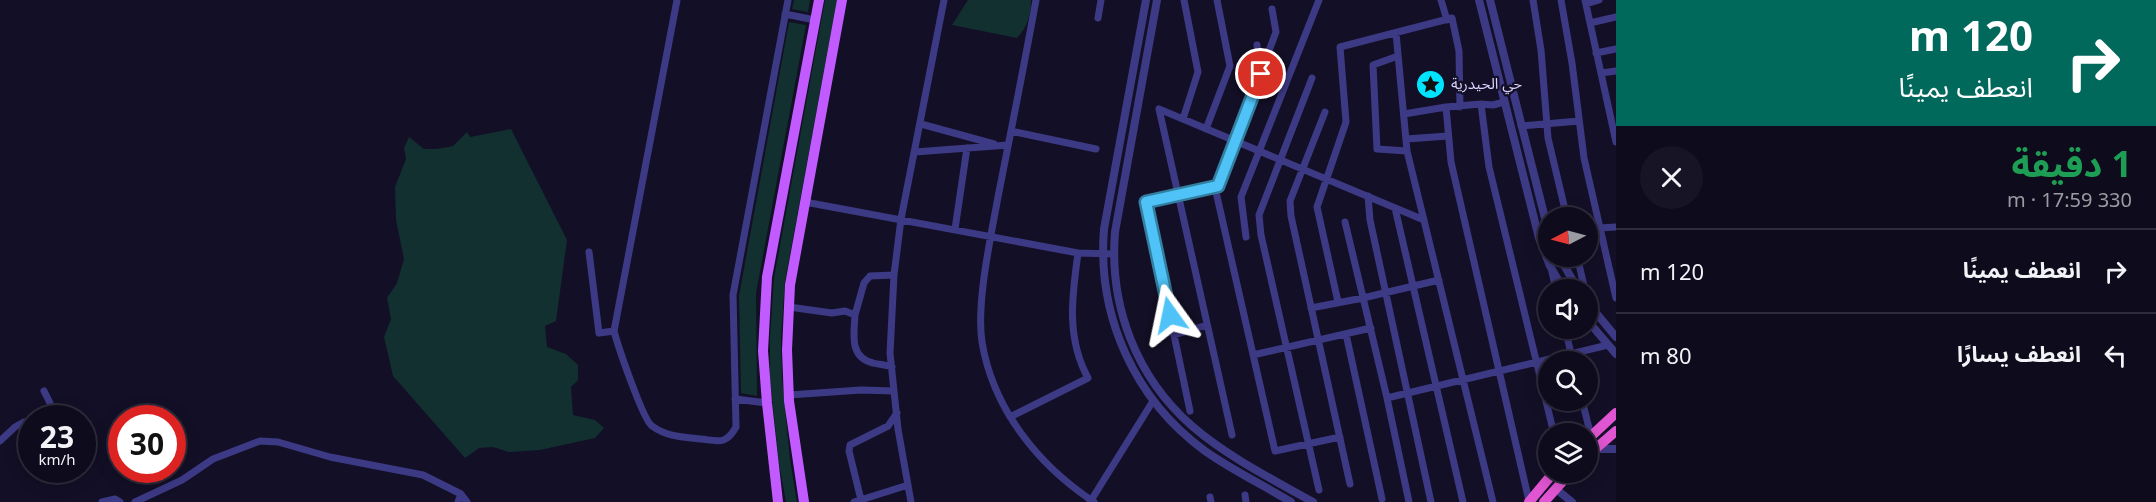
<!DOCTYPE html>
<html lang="ar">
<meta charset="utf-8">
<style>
body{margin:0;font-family:"Noto Sans","Noto Sans Arabic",sans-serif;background:#171425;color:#f1f3f6;direction:rtl;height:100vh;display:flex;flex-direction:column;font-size:22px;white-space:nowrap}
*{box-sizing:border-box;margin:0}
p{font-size:20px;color:#9b9ba3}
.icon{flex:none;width:33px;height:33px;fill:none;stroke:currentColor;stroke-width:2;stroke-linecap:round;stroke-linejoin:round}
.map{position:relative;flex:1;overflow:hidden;direction:ltr}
.panel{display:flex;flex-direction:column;background:#0e0b1c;width:540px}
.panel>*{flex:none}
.top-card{background:#00695c;color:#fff;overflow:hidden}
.needle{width:39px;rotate:264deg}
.controls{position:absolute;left:1538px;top:207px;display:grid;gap:12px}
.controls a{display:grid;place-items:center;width:60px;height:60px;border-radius:50%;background:#0e0b1c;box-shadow:0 3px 15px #0003,0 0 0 2px #2e2b3b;font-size:30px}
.speed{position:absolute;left:18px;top:405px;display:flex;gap:12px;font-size:30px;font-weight:700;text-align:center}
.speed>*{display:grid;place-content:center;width:78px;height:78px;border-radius:50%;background:#0e0b1c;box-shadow:0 3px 15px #0003,0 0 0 2px #2e2b3b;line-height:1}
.speed small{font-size:15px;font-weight:400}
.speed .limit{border:9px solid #d22;background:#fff;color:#111}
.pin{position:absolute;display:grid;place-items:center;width:51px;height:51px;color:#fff;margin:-26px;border:3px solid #fff;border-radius:50%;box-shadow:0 2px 6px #0007}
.me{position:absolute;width:66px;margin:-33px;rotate:348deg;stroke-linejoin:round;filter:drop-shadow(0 0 4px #0008)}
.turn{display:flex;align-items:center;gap:21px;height:126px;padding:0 24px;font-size:27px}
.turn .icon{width:78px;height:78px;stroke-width:2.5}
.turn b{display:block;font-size:42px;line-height:51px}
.round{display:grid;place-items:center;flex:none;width:63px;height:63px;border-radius:32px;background:#171425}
.overview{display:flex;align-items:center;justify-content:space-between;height:102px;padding:0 24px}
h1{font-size:36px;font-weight:700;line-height:45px;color:#1e9e55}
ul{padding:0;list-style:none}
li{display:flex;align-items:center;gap:18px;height:84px;padding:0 24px;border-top:2px solid #2e2b3b}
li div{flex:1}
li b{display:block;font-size:22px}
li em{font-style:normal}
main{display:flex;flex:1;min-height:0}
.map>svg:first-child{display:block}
</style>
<main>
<section class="panel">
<div class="top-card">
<div class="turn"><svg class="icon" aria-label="right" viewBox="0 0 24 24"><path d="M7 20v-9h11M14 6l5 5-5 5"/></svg><div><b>120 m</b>انعطف يمينًا</div></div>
</div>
<div class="overview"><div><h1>1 دقيقة</h1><p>330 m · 17:59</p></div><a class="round"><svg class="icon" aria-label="close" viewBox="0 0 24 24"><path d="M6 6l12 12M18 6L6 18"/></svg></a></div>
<ul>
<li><svg class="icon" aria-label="right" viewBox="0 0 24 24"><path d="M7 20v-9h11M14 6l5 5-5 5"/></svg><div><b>انعطف يمينًا</b></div><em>120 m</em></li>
<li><svg class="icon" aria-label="left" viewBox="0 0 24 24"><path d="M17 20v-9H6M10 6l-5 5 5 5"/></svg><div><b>انعطف يسارًا</b></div><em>80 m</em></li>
</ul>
</section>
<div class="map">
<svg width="1616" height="502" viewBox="0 0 1616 502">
<rect width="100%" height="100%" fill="#130f26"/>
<path fill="#12302f" d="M794,0H810L808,12L792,9Z
M825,0H837L785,281L781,338L782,379L790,460L797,502H786L779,463L770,378V338L774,278Z
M968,0H1031C1031,15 1027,28 1017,38L952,25Z
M789,22L806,25L756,293L757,396L741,393L739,296Z
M511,129L567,240L556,321L545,326L547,347L566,354L578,365V380L571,387L573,415L595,420L604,428L595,438L540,450L509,452L493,447L479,448L465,458L393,376L384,337L391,319L387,298L397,283L404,259L396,220L395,187L406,159L404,148L409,137L424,149H437L453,146L467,132L470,137Z"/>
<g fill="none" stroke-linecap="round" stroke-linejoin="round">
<path stroke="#3d3a85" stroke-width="7" d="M677,0L614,331C618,346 643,420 652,426C667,437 683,437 701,439C719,441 726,445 736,427L733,295L788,0
M1036,0C1024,66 1011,131 998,197C991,236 976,303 982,342C993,409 1038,465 1094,502
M1441,0L1447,20
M1533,0L1541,50L1548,138L1567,218
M1561,0L1572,63L1584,158L1616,298
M1585,0L1616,142
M1586,4L1599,0
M1272,9L1276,32L1216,192L1275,451L1340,437
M785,14L815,20
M1098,18L1101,0
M1590,23L1616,17
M1396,33L1407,151L1493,502
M1257,45L1260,72
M1596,53L1616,49
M1398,56L1373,65L1377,149L1407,151
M1601,73L1616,71
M1312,78L1259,215L1261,235L1319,490
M1481,104L1489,167L1554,434
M1446,107L1451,162L1529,501
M1159,109L1232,435
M1159,109L1424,220
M1325,112L1290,201L1291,216L1350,484
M1404,114L1446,107L1481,104L1493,105L1504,102
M1183,119L1198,72L1184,0
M921,124L994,144
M1521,126L1579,121
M1206,129L1230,66L1217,0
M1011,131L1096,149
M1406,139L1448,136
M915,152L1008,145
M1368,196L1370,220L1431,502
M805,202L1078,253L1114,254
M1395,208L1463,502
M1345,222L1387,398L1409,502
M1599,228L1616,227
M955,229L967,148
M1246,237L1241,197L1319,0
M589,252L599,333L614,331
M1577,256L1585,290
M1552,272L1556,290
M1338,302L1317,207L1346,122L1340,47L1452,18L1459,51L1460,107
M789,307L832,313L845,311L855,315C854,334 849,357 873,363C880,365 885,364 892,367
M1311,308L1363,298L1439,280
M855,315L864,283L870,276L894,275
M1565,328L1573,362
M1346,334L1382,499
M1174,335L1207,325
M1253,355L1371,328
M44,391L50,403L51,413L47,418
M789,395L861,390L894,391
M1387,398L1608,345
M735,399L767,403
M1582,400L1591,436
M1190,411L1146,202L1218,186
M1010,417L1088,378C1066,338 1072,296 1078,253
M0,441L15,427L24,422L32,424
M1245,495L1246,502
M1210,497L1211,502
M861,500L849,451L850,445L888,426L897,413
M102,502L115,499L120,502
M135,502L182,480L213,459L260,441L278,442L330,457L423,475L461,494L467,502
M458,502L461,494
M854,502L908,485
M911,502L898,429L890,353L894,275L901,219L944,0
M1090,502L1153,401"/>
<path stroke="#3d3a85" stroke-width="8" d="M1146,0L1104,229C1097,316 1134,399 1205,451C1232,470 1263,485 1291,502
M1157,0L1115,232C1109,306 1136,377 1192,426C1228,457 1272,479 1313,502
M1479,0L1539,238L1550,266L1564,290
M1490,0L1548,230
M1559,256L1578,290
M1587,302L1616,337
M1587,320L1616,354
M1595,449H1616
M1556,489L1572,502"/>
<path stroke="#c25bff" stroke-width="10" d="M778,502L767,403L763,351L767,277L819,0
M804,502L789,401L787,350L790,285L842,0"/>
<path stroke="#e055d1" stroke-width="10" d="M1587,440L1616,413
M1587,456L1616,431
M1529,502L1554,472
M1544,502L1571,472"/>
</g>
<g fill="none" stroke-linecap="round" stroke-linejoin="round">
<defs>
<path id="route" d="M1170,315L1146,202L1218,186L1261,74"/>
</defs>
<use href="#route" stroke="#337fa1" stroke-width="15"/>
<use href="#route" stroke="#4fc3f7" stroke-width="10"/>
</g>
<defs>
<symbol id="sight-disc" viewBox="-11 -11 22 22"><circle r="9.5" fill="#00e5ff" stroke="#130f26"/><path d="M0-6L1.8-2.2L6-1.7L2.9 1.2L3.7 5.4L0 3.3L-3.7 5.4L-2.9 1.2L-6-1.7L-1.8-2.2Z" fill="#111"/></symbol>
</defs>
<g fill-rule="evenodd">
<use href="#sight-disc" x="1414" y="68" width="33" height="33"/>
</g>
<g text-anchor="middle" stroke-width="4.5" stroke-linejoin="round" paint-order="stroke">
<g font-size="15" fill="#d9d4ff" stroke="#130f26" text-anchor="start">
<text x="1451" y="89">حي الحيدرية</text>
</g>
</g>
</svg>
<div class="controls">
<a><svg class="needle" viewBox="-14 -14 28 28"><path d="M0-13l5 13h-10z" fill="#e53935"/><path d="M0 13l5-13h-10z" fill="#9b9ba3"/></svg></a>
<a><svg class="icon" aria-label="sound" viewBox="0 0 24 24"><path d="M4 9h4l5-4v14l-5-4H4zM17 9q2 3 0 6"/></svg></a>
<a><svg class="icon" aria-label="search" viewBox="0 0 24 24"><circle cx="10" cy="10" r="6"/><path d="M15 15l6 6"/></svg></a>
<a><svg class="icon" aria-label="layers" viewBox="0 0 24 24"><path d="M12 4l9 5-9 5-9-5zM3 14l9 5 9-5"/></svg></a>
</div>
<div class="speed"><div>23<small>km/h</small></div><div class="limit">30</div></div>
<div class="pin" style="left:1261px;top:74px;background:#d93025"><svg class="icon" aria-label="arrive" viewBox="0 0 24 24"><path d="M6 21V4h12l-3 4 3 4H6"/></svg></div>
<svg class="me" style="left:1170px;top:315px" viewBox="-20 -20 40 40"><path d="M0-17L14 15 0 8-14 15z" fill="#4fc3f7" stroke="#fff" stroke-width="4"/></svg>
</div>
</main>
